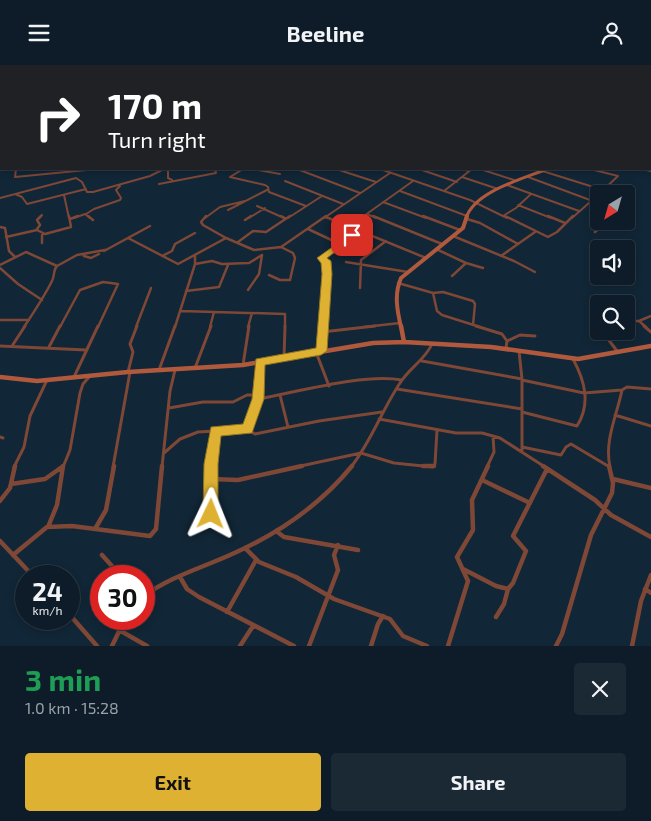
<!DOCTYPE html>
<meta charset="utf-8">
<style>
body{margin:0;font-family:"Exo 2",sans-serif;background:#1b2934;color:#f1f3f6;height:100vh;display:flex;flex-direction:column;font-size:19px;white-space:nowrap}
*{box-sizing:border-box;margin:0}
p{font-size:16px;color:#9aa1a8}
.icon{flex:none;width:28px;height:28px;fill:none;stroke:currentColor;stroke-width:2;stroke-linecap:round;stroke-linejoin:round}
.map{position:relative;height:581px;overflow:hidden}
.details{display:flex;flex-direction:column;background:#0d1c28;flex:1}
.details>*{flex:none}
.guide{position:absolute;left:0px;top:0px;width:651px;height:105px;box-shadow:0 2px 8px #0003,0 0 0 1px #2d3a45;background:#202124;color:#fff;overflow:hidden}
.needle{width:32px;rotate:217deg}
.fabs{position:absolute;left:590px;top:120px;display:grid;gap:10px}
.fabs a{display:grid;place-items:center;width:45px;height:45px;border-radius:5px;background:#0d1c28;box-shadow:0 2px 8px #0003,0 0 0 1px #2d3a45;font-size:25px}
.speed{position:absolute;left:15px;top:500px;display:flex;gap:10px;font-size:25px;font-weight:700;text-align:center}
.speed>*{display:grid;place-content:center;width:65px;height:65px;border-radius:50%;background:#0d1c28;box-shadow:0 2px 8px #0003,0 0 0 1px #2d3a45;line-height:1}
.speed small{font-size:12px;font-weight:400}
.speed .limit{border:8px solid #d22;background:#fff;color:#111}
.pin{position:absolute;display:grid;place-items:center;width:42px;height:42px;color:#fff;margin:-21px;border-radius:10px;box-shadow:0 2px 8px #0006}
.me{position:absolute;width:55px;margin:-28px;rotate:2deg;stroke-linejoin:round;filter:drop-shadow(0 0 4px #0008)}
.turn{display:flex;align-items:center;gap:18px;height:105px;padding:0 25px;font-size:22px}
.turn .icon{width:65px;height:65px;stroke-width:2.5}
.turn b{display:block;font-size:35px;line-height:42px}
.round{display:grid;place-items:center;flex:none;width:52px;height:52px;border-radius:5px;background:#1b2934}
.headline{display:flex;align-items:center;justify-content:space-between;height:85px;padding:0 25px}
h1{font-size:30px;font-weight:700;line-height:38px;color:#1e9e55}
.action{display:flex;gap:10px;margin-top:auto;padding:10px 25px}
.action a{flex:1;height:58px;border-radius:5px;background:#deb133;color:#111;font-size:20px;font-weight:700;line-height:58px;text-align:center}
.action a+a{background:#1b2934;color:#f1f3f6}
header{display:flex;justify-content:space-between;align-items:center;height:65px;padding:0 25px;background:#0d1c28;font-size:22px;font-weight:700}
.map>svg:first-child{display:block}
</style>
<header><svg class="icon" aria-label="menu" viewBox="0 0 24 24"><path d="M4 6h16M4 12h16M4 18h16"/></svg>Beeline<svg class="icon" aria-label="person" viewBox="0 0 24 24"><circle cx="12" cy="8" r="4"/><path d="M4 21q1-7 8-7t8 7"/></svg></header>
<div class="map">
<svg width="651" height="581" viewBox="0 0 651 581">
<rect width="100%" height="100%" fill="#112636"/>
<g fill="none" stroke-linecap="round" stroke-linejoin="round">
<path stroke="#7e4736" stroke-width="2" d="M63,0L70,1
M97,0L99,1
M119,0L121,1
M140,0L143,1
M168,0L172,1
M217,0L222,1
M240,0L245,1
M259,0L268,1
M286,0L292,1
M410,0L412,1
M443,0L451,1
M479,0L487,1
M504,0L506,1
M522,0L524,1
M540,0L543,1
M579,0L581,1
M597,0L600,1
M615,0L618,1
M633,0L636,1
M15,1L19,0
M30,1L35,0
M229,1L232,0
M250,1L253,0
M641,1H648
M650,21L651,16
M0,51L1,60
M16,104L15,112L97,104
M168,104V113L172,115
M252,104L280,109
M297,104L360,128
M336,104L376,117
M380,104L470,135L507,153
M419,104L457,117
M461,104L469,106
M480,104L517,116
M536,104L603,125
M590,104L618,111L599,129
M642,104L651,106
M230,112L265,120L268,122L269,127L306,141
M230,112L243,104
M462,112L498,124
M528,112L590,135
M285,116L343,139
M159,119L216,108L215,104
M507,120L579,146
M400,126L467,151
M444,126L472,104
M15,129L22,132L27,139L86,124
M64,130L69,153
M0,133L76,113L82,117L87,127H93L150,111L164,104
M383,137L426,153
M518,140L551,153
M257,141L284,153
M228,145L267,125
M86,149L94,144L120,135L121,133L116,125L120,121
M367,149L376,153
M503,151L516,143L531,129
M326,152L328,153
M39,153L42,150
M74,153L85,149L90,153
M205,153L220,142L245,136
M249,153L265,143
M288,153L322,131
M324,153L390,108
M361,153L413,116
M572,153L599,129"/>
<path stroke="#7e4736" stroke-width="2.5" d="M88,151L93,155
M206,151L201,157L203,160L226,173
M281,151L285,153
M373,151L442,179
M423,151L460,165
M505,151L548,172L557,167L573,151
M548,151L565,158
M326,152L426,193
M70,154L78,151
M467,154L480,158L518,179
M245,155L251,151
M349,161L363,151
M0,162L5,163L9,186L15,192
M37,164L40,160L37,155L41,151
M308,164L340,179
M37,165L45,169L71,162L69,151
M595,167L606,156
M42,170V178
M453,171L514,196L535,207
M6,172L37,165
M128,173L178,199L226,173L254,185L281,182L293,188L295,193L290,215H280L269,210
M238,177L253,166L266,167L290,151
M281,182L326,151
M436,184L466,198L483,203
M104,186L150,161
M84,191L91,193L99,189
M162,191L172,186L175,179L195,168
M501,191L535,167
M346,197L408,207
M195,199L212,196L222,199L249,198L262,190
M0,200L26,187L57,201L77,190L105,185
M0,203L18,219L42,235
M452,211L466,198
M398,218L433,228L437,246L442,250L480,262
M360,223L361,195L386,176
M248,225L259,209L262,190
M186,226L219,222L228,200
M433,228L443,227L473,236L475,239L473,260
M181,246L285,249V262
M0,255H29
M626,256H639L651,251
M639,256L646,262
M24,262C34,247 44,232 52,216C55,210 53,205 57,201
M60,262L80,225L103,217L118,219L98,262
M136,262L151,223
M175,262L195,199V191
M210,262L214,247
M248,262L252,248
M323,262L327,209L326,196L321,193L359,165
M364,262L400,258"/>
<path stroke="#7e4736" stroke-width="3" d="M476,261L502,269L507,276L506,283
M644,261L651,267
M602,266L617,286
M322,267L375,261
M507,276L520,270L535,271
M0,281L86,285
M12,281L25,261
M49,282L60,261
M321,286L323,261
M519,286L522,314V387
M316,287L329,321
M284,293L285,261
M422,296L522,314
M243,300L249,261
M195,303L211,261
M159,305L175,261
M128,307L133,287L130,279L137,261
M74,312L98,261
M522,315L584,328L622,325
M397,324L522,344
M280,330L288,362
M258,334C298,327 363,308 402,315
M169,343L203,337H233L247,330H258
M522,347L577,361C591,339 585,316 573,294
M615,350L651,361
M379,354L456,368H482L500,373L545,402
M247,364L258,334L260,297
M0,372L3,373
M522,382L561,390L566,382L571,379L608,401
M164,388L180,374L198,367L247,364L255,369L319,356L382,347
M14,402L24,382L30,351L47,315
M63,402L70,385L80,328L83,319L90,311
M113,402L130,307
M162,402L170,326L175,305
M211,402L215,366
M296,402L361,388L394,398L433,402L435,399L437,365
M351,402C371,377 382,345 400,318C409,303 425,295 432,279
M487,402L494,387L493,371
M610,402C604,376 617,350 622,325L627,322L651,324"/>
<path stroke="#7e4736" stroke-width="4.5" d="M211,401V449
M423,401H434
M543,401L595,435L611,450L651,472
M211,414L238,415L302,401
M613,414L651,423
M482,415L530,438
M11,419L45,414L62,402
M0,436L10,423L15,401
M48,462L57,440L63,401
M95,464L106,445L114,401
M276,466L284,472L358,485
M0,476L33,511
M245,483L259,497L296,512L334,534L390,554L403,571L427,581
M13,490L47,462L72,461L150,471L156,464L162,401
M102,490L121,511
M463,504L496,521L508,524
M180,512L187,524L199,532L294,581
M645,524L651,528
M144,531C170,512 201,503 230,490C276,470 320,440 352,401
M227,547L256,495
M69,549L97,581
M496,552L504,539L508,524L513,518L526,486L513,471L547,404
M119,565L147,581
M112,581L125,554
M240,581L253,561
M309,581L338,505L334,490L338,480
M371,581L378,559L383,551
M448,581L468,516L457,492L473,465L472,435L488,401
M556,581L562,569L591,470L612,428L613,418L609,401
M632,581L641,536L651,510"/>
<path stroke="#b1593d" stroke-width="2.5" d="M559,0L561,1"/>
<path stroke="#b1593d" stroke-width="3" d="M466,153C475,126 523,114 547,104"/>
<path stroke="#b1593d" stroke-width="4" d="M401,262C397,245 394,229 401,213L463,163L467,151"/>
<path stroke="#b1593d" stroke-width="4.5" d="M401,261L404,277
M0,312L37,316L128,307L243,300L373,278L404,277L491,282L578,294L651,281"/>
<path stroke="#d76641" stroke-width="2.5" d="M177,0L180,1"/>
</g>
<path fill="#deb133" stroke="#907321" d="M352,168L356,170L355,172L327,193L331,196L332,209L327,286L321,290L265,300L264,334L252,368L221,371L218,399V449L216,454L211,456L205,454L203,449L204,399L211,362L243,359L252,334L256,294L316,283L322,209L321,198L317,193Z"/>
</svg>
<div class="fabs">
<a><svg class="needle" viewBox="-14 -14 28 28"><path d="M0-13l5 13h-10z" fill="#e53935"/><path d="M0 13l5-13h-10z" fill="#9aa1a8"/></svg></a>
<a><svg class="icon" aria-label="sound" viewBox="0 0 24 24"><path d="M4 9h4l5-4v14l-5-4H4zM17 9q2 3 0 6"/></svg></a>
<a><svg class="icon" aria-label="search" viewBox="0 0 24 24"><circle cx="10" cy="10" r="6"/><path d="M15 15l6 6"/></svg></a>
</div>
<div class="speed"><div>24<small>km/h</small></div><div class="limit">30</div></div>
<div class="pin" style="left:352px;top:170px;background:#d93025"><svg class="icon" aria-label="arrive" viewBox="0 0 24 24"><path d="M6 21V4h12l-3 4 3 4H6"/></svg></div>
<svg class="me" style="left:211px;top:449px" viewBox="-20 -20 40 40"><path d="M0-17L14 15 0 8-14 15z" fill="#deb133" stroke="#fff" stroke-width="4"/></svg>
<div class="guide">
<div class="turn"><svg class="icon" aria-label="right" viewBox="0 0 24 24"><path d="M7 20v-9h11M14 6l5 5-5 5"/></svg><div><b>170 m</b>Turn right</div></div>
</div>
</div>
<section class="details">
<div class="headline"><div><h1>3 min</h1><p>1.0 km · 15:28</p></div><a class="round"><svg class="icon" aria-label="close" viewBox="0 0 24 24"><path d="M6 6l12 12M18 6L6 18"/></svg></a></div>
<div class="action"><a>Exit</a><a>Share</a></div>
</section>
